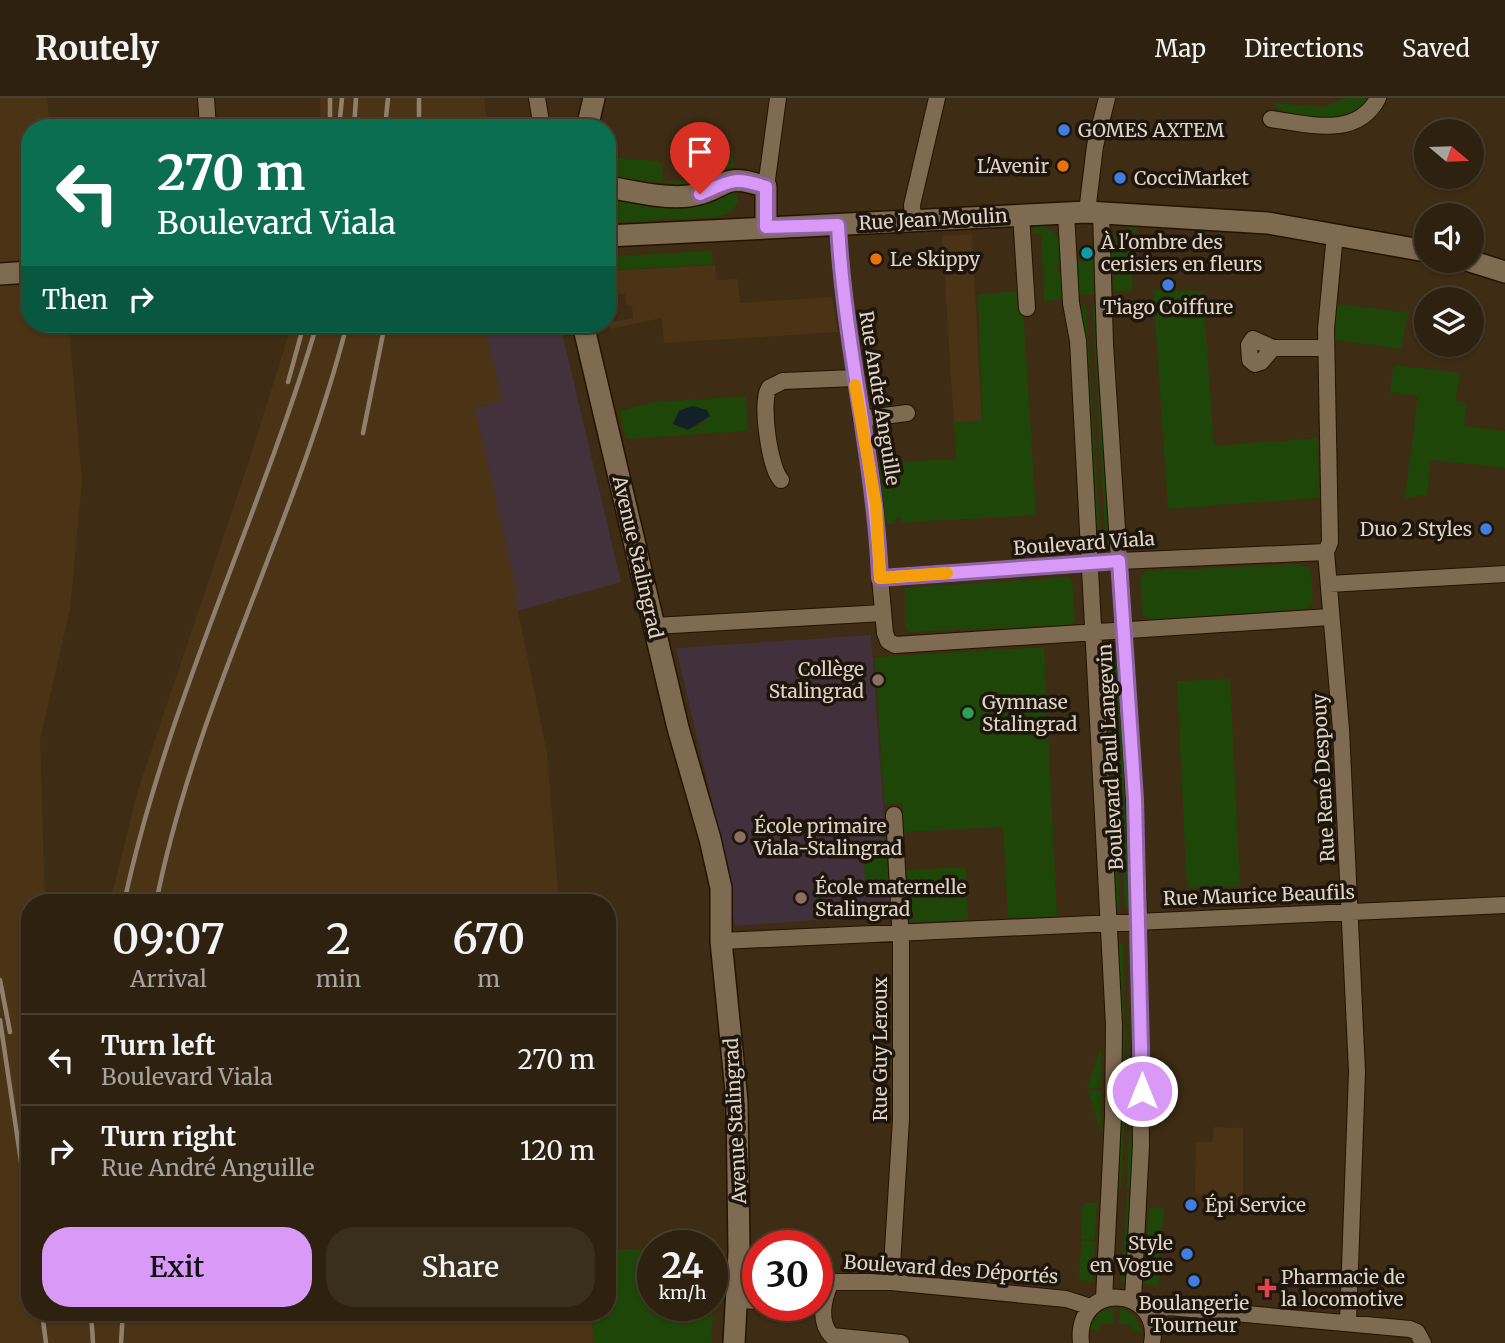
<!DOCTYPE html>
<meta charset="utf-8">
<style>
body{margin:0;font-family:Merriweather,serif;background:#3a2e1d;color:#f1f3f6;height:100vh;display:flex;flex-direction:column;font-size:26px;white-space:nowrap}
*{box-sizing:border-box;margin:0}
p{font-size:23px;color:#a7a39e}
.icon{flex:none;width:38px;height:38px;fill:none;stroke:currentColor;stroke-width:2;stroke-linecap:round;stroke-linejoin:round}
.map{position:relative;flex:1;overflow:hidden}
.panel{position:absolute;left:21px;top:796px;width:595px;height:427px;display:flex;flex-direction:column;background:#2e210f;border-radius:28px;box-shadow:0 2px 5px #0004,0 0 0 2px #493e2f}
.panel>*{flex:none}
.top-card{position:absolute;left:21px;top:21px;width:595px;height:214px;border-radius:28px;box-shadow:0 2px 5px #0004,0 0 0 2px #493e2f;background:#0b6e4f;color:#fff;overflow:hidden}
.needle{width:46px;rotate:109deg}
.controls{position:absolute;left:1414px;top:21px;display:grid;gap:14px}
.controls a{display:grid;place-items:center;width:70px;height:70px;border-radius:50%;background:#2e210f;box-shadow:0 2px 5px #0004,0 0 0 2px #493e2f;font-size:35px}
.speed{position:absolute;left:637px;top:1132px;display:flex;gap:14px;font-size:35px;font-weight:700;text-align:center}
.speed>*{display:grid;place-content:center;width:91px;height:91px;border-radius:50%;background:#2e210f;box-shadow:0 2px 5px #0004,0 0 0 2px #493e2f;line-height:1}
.speed small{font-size:18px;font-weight:400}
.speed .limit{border:10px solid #d22;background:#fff;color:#111}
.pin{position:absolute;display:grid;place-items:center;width:60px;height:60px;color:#fff;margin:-72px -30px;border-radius:50% 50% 50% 0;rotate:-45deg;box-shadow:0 0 7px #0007}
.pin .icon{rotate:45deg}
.me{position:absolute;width:77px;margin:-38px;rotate:0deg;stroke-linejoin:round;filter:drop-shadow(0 0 5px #0008)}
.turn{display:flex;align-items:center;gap:24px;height:147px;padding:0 21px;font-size:32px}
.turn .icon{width:91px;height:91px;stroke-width:2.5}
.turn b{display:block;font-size:49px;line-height:60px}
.then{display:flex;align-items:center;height:66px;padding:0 21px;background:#0003;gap:14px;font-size:26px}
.eta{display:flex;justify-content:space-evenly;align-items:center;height:119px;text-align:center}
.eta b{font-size:42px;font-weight:600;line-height:49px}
.action{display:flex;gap:14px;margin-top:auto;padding:14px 21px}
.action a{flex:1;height:80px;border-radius:28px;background:#d99af7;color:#111;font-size:28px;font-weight:600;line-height:80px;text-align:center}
.action a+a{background:#3a2e1d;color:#f1f3f6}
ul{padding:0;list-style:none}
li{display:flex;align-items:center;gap:21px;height:91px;padding:0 21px;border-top:2px solid #493e2f}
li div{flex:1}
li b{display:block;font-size:26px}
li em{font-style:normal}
header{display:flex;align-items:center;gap:42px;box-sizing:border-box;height:98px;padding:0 35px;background:#2e210f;border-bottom:2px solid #493e2f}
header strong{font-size:33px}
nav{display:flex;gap:38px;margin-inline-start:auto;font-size:24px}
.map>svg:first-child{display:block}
</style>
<header>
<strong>Routely</strong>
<nav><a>Map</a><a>Directions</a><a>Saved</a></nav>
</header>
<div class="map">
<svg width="1505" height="1245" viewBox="0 0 1505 1245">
<rect width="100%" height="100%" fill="#3e2c14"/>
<path fill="#43313b" d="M484,226H560L621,484L517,513L515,499L517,498L475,310L502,303Z"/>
<path fill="#4b3416" d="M0,0H47L50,30H30V226H69L82,383L70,511L40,642L45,805H30V1214L591,1215L594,1245H0Z
M320,0H484L488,30H321Z
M972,136L982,323L954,325L942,138Z
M715,167L716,182L738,181L740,205L832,199L838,234L664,245L662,220L610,231L608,225L633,220L632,207L626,206L625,196L607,197V173Z
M292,226H484L502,303L475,310L518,498L515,499L547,655L559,805H110L138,692L247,369Z
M1214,1029L1243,1030V1100L1195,1096L1196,1044H1212Z"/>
<path fill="#42313c" d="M871,537L891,816L735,828L715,716L676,550Z"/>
<path fill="#1f4609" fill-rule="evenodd" d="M1346,0H1374C1352,29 1305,25 1275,9V5L1324,9Z
M607,59L658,63L662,67L663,83L690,82V77L698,76V67L672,66V62L734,60L733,68L702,82L681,87L614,79L607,68Z
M730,94L737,96L738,105L730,115L716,119L607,125V101L610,100Z
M1035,127C1070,131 1057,156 1058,175L1062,176L1064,197L1060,202L1044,203L1041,136H1032Z
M1137,128L1138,134L1129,135L1133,192L1114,194L1113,171H1116L1115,159L1111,158L1114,139L1126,129Z
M712,153L713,167L607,172V158Z
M1090,159L1096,161L1099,196L1077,197V163Z
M1153,192L1203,193L1214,348L1318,340L1319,400L1168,411Z
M1022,193L1036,417L901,425V419L895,420V426H885L878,365L956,361L954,325L982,322L978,196Z
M1336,206L1408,214L1401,251L1334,242Z
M1086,207L1101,449L1095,450L1075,208Z
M1092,207H1103L1112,449H1106Z
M1394,267L1461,275L1455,303L1467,305L1464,328L1505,333V370L1431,362L1427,398L1416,397L1415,400H1405L1418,298L1390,295Z
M746,298L748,333L626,341L619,313L655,304ZM686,309L711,317C699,329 686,337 672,324Z
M1300,466L1310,471L1313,504L1307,511L1151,522L1142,517L1140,481L1145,473Z
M1068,479L1072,483L1075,524L1069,527L910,534L905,529V490Z
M1044,549L1057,818L1008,820L1003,729L903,734L902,705L884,706L875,559Z
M1107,552L1120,811L1113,812L1100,553Z
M1112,552H1118L1133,810L1125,811Z
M1230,581L1240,788L1187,790L1177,583Z
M886,742L889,792L824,798L825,817L819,818L816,791L865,788L863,743Z
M966,769L968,822L909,824L906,772Z
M1115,846H1123L1126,997L1121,1090L1114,1089Z
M1128,846H1135L1134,1091H1127L1131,976Z
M1101,948L1102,990H1087Z
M1088,992L1102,993L1101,1033H1100Z
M1127,1096H1133L1128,1185L1121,1184Z
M1083,1105H1097L1095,1142L1081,1141Z
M1149,1109L1164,1110L1161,1146H1147Z
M1081,1143L1095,1144L1093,1184L1079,1183Z
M1147,1148L1161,1149L1159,1187L1144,1186Z
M712,1150H717L711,1245H594L591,1215L607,1214V1151H653V1208H712Z
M1114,1209L1113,1226L1100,1225V1232L1088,1231L1099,1214Z
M1120,1209L1134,1217L1142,1234L1131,1233V1227L1119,1226Z"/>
<path fill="#112127" d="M692,308L707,312L710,318L688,332L673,326L679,313Z"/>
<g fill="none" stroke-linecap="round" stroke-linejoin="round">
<defs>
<path id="street" d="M206,0L208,30
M537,0L542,30
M1271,21C1308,26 1357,41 1378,0
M766,89L778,0
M1066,114L1071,205L1078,243L1114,927L1113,1019L1104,1201
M1087,114L1095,48L1107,0
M1101,114L1105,246L1133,677L1139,823L1141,1047L1133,1202
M1021,116L1027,210
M913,121L912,107L937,0
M838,127C844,246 876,361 880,480
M1335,136L1326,231L1330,444L1326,454L1341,631L1357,974L1348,1224
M1273,250L1261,264L1255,266L1250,262L1249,247L1253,241L1273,250H1326
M861,321L907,315
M781,382C770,371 760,305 769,290L783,283L854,280
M1326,454L1119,463L880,480L885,535L888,543L895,547L1330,519
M1329,486L1505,476
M654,528L883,515
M721,843L1505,807
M891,1184L901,1021V843L894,717
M738,1202L758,1203
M1147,1214L1169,1209L1410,1231L1417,1234L1423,1245
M901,1245L832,1238C818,1224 823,1201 831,1184H891L1066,1201L1091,1209
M1081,1245C1074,1181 1163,1188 1152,1245"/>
<path id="secondary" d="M587,30L594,0
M607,89C633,93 662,101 689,98C728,93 718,72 766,89V129
M607,138L1087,114L1268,125L1426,153
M1470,163L1505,174
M0,176L30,174
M583,226L678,630L710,741L721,790V843L737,1003L739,1154L734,1245"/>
</defs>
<use href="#street" stroke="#241400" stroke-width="18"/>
<use href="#secondary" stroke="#241400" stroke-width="24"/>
<use href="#street" stroke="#7f6b52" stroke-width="16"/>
<use href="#secondary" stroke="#7f6b52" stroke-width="21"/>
<path stroke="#8f806e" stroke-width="4.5" d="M330,30V0
M339,30L342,0
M354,30L356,0
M385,30L388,0
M419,30V0
M288,284L304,226
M363,335L385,226
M124,805C167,605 259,421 317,226
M156,805C196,604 297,423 347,226
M0,882L10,934
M0,922L30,1124
M42,1214L46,1245
M91,1214L93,1245
M121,1245L123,1214"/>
</g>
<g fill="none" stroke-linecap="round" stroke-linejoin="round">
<defs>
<path id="route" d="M700,96C730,83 734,78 766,89V129L838,127C844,246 875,361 880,480L1119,463L1135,701L1142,993"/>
</defs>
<use href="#route" stroke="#8d64a1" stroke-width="18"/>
<use href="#route" stroke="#d99af7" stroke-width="12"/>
<path stroke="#f59e0b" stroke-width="12" d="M855,287L876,408L880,480L947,475"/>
</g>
<g fill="#3f7fe0" stroke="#1e160c" stroke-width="2.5">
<circle cx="1064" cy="32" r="7"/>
<circle cx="1120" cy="80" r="7"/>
<circle cx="1168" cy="187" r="7"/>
<circle cx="1486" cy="431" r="7"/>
<circle cx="1191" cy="1107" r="7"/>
<circle cx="1187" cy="1156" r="7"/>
<circle cx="1194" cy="1183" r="7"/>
</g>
<g fill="#e8710a" stroke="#1e160c" stroke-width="2.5">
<circle cx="1063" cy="68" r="7"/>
<circle cx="876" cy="161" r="7"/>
</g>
<circle fill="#0f9aa8" stroke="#1e160c" stroke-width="2.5" cx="1087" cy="155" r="7"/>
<g fill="#8d6e63" stroke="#1e160c" stroke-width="2.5">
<circle cx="878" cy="582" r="7"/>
<circle cx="740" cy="739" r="7"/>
<circle cx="801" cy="800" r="7"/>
</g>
<circle fill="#2e9e5b" stroke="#1e160c" stroke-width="2.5" cx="968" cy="615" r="7"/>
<path fill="#e0444e" stroke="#1e160c" stroke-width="2.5" d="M1263.5 1179.5h7v7h7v7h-7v7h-7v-7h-7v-7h7z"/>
<g text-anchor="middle" stroke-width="7" stroke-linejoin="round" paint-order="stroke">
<g font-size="19" fill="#e0d4c7" stroke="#1e160c" text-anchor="start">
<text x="1078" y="39">GOMES AXTEM</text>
<text x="1049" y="75" text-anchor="end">L'Avenir</text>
<text x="1134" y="87">CocciMarket</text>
<text x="1101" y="151">À l'ombre des<tspan x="1101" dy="22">cerisiers en fleurs</tspan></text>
<text x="890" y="168">Le Skippy</text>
<text x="1168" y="216" text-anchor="middle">Tiago Coiffure</text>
<text x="1472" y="438" text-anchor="end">Duo 2 Styles</text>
<text x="864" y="578" text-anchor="end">Collège<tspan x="864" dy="22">Stalingrad</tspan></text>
<text x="982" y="611">Gymnase<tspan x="982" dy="22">Stalingrad</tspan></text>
<text x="754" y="735">École primaire<tspan x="754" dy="22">Viala-Stalingrad</tspan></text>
<text x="815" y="796">École maternelle<tspan x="815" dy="22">Stalingrad</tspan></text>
<text x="1205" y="1114">Épi Service</text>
<text x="1173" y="1152" text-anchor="end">Style<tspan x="1173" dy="22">en Vogue</tspan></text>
<text x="1281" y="1186">Pharmacie de<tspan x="1281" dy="22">la locomotive</tspan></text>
<text x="1194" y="1212" text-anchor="middle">Boulangerie<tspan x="1194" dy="22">Tourneur</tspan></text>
</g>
<g font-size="19" fill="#e0d4c7" stroke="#1e160c">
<text transform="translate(933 121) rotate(-3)" y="7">Rue Jean Moulin</text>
<text transform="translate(880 300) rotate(81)" y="7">Rue André Anguille</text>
<text transform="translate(1084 445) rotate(-4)" y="7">Boulevard Viala</text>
<text transform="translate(638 459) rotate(77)" y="7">Avenue Stalingrad</text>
<text transform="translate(1110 659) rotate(-93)" y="7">Boulevard Paul Langevin</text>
<text transform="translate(1323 680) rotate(-93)" y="7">Rue René Despouy</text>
<text transform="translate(1259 797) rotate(-2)" y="7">Rue Maurice Beaufils</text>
<text transform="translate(880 951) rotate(-90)" y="7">Rue Guy Leroux</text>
<text transform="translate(735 1023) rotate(-93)" y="7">Avenue Stalingrad</text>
<text transform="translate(951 1171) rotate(4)" y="7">Boulevard des Déportés</text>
</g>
</g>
</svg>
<div class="controls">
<a><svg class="needle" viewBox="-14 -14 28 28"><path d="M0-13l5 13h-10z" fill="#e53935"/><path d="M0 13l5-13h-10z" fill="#a7a39e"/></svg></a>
<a><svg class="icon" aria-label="sound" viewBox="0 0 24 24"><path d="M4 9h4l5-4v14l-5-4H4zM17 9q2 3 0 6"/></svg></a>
<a><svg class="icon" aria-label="layers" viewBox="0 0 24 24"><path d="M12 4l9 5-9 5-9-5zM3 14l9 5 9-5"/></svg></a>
</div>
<div class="speed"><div>24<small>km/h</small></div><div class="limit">30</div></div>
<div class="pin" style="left:700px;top:96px;background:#d93025"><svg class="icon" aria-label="arrive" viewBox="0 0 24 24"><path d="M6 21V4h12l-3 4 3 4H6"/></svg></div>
<svg class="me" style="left:1142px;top:993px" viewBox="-20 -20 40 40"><circle r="17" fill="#d99af7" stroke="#fff" stroke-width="3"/><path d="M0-11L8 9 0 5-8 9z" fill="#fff"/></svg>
<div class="top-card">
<div class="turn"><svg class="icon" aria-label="left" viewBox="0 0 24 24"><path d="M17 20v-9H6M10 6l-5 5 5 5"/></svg><div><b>270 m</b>Boulevard Viala</div></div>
<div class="then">Then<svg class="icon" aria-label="right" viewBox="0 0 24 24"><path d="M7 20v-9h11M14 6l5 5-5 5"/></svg></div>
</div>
<section class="panel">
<div class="eta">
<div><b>09:07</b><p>Arrival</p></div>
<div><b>2</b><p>min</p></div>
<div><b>670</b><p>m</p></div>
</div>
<ul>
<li><svg class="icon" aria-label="left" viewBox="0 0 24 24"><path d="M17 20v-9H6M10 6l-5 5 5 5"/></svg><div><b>Turn left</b><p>Boulevard Viala</p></div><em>270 m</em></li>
<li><svg class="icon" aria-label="right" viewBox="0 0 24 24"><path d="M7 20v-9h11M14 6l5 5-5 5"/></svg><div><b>Turn right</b><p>Rue André Anguille</p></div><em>120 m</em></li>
</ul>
<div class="action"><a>Exit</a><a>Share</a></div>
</section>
</div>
